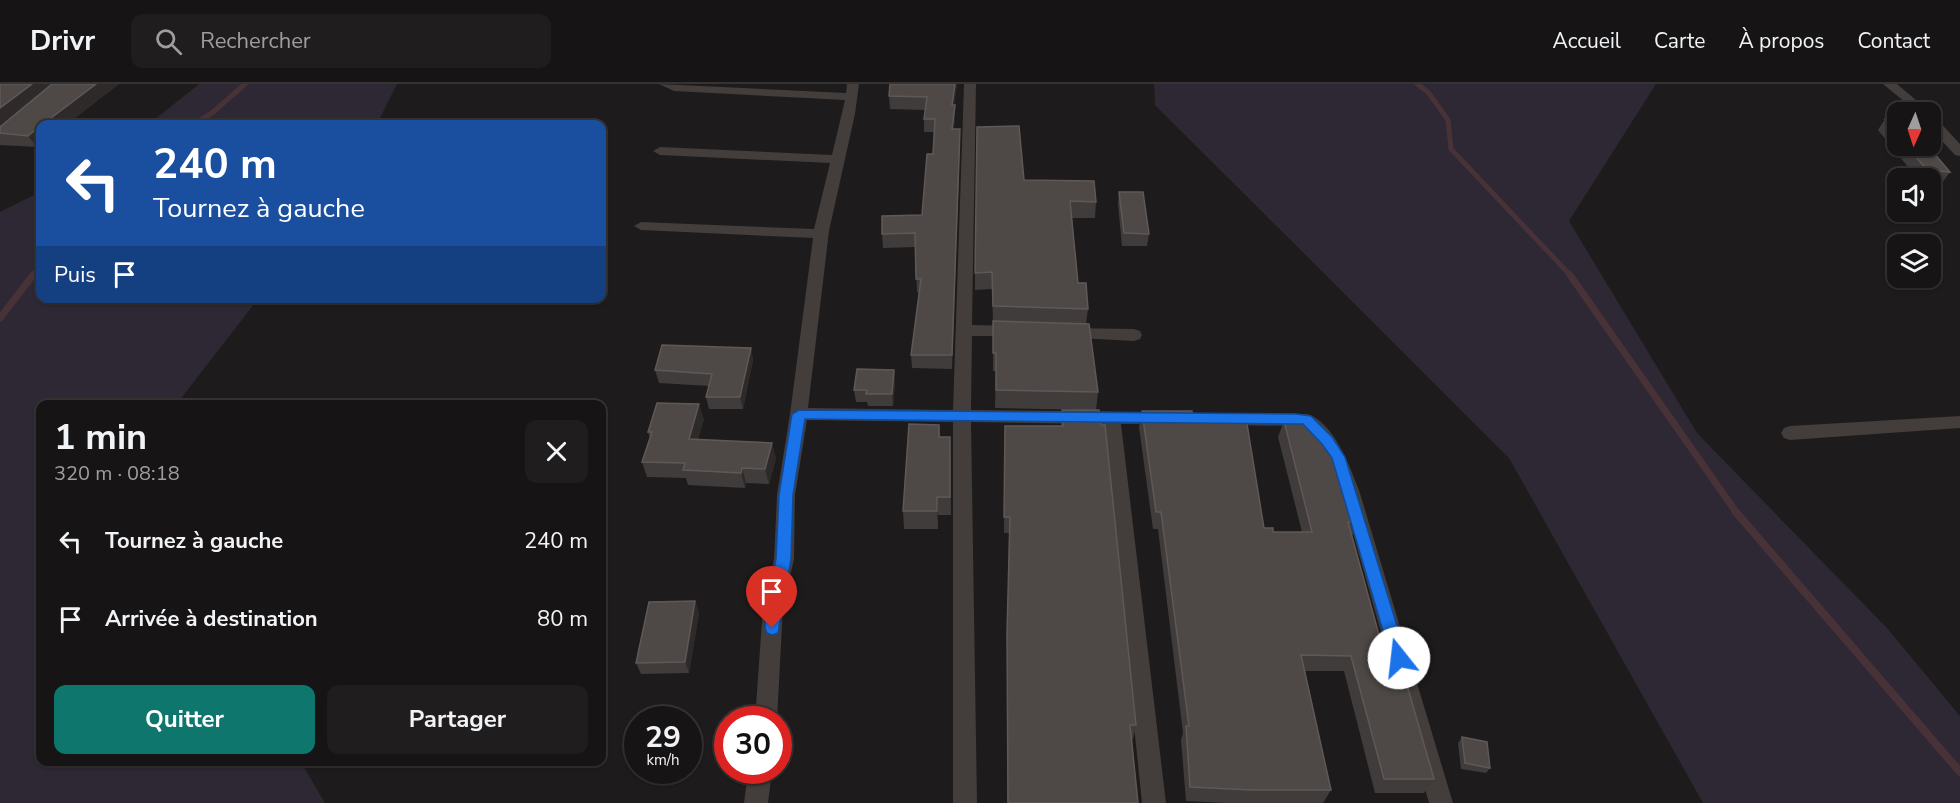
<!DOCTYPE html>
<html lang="fr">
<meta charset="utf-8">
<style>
body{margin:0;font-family:"Nunito Sans",sans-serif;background:#1f1d1d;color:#f1f3f6;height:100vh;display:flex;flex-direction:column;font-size:22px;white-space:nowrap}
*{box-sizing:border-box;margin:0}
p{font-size:20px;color:#9e9ea0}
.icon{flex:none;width:33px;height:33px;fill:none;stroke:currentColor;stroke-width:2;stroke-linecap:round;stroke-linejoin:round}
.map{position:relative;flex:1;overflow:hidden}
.side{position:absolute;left:36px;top:316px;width:570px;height:366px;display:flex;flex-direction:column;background:#161414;border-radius:12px;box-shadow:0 2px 4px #0004,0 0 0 2px #353334}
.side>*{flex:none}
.hud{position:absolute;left:36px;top:36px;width:570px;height:183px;border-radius:12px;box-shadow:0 2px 4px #0004,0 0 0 2px #353334;background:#1a4fa0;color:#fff;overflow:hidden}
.needle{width:39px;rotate:183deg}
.buttons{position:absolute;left:1887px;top:18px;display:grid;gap:12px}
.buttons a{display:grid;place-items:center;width:54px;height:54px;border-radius:12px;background:#161414;box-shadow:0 2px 4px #0004,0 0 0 2px #353334;font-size:30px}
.speed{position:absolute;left:624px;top:622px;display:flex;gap:12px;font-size:30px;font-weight:700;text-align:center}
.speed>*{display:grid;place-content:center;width:78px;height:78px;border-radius:50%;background:#161414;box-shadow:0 2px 4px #0004,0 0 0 2px #353334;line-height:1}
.speed small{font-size:15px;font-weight:400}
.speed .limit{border:9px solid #d22;background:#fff;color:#111}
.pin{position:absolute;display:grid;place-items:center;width:51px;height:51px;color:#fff;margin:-62px -26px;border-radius:50% 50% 50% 0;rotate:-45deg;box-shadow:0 0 6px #0007}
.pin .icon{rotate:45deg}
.me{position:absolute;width:66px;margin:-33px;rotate:344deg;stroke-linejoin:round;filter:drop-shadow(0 0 4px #0008)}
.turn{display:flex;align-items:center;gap:21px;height:126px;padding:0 18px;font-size:27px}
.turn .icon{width:78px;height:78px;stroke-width:2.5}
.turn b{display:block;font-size:42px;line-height:51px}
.then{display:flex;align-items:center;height:57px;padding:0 18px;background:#0003;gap:12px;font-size:22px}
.round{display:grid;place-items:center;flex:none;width:63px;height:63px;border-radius:12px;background:#1f1d1d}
.overview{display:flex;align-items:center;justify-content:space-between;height:102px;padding:0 18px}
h1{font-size:36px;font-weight:700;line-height:45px}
.action{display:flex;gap:12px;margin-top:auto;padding:12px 18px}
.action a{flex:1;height:69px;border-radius:12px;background:#0f766e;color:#fff;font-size:24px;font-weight:700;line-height:69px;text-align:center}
.action a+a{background:#1f1d1d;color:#f1f3f6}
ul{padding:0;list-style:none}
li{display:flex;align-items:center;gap:18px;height:78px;padding:0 18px}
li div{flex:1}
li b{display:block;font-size:22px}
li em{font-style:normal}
header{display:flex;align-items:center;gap:36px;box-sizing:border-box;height:84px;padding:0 30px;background:#161414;border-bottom:2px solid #353334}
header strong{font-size:28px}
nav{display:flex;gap:33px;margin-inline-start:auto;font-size:21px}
.search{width:420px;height:54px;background:#1f1d1d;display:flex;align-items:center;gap:15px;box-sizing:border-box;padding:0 21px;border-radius:12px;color:#9e9ea0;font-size:22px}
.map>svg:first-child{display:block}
</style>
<header>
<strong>Drivr</strong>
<div class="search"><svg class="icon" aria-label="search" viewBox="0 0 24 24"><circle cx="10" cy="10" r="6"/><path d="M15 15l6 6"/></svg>Rechercher</div>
<nav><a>Accueil</a><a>Carte</a><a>À propos</a><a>Contact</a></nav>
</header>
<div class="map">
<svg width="1960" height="719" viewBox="0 0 1960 719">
<rect width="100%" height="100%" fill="#1d1b1b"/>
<path fill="#2d2833" d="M199,0H397L377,40H149Z
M1154,0H1656L1569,137L1697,349L1887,544L1960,632V719H1703L1509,374L1155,21Z
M40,108V214L258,215L176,321H40V678H301L325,719H0V128Z"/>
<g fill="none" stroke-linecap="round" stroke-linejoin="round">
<path stroke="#483237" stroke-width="5" d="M1417,0L1428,8L1448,36L1451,65L1571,192
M194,40L212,29L245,0
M32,192L40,182"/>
<path stroke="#483237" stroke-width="7" d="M1570,191L1736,428
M0,234L33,191"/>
<path stroke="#483237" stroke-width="8" d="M1735,427L1960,688"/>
<path fill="#433d3b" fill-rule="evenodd" d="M659,0L846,9L847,0H859L855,30L829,147L808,324L953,326L964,0H976L972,241L1017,242L1023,243L1025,247L1023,251L1017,252H972L971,326L1164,328L1170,329L1173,334L1170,339L1164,340H1121L1166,719H1142L1103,340L971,338L977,719H953V338L807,336L795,411L794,475L783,523L777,636H755L763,523L774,475L777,411L790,330L813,154L641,146L634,142L641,138L814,145L830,79L660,71L653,67L660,63L832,71L845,16L674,7Z
M1883,0H1897L1930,28H1917Z
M1930,32L1935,33L1960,60V72L1955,71L1930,44Z
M1066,244L1134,245L1140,247L1142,251L1140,255L1134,257L1060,253L1058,249L1060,245Z
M1222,329L1307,330C1334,338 1350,383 1359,406L1453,719H1429L1341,406L1325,367L1302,342L1222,341L1216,340L1213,335L1216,330Z
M1960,332V344L1790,356L1784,354L1781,349L1784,344L1790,342Z
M748,687H772L768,719H744Z"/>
</g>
<path fill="#403c3b" d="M0,0H119L67,40H40V61L37,63L0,61Z
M890,0H957L954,21H955V34L954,45L960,58L952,285L912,284L911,271L919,208H917L915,163L883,164L882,150L922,131L933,70L934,48H924V35L925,26L890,25L889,12Z
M1898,28V62H1928L1950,88L1942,99L1930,98V94H1917L1878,46L1885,35Z
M1024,96L1096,118L1095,134H1072L1078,199L1088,225L1086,240L1098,308L1096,326L995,324L996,287H993V239L992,205L975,206V189Z
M1119,108L1149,150L1147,162H1122L1118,120Z
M751,264L753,276L743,325H709L706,313L709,302L659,299L655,286Z
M894,286L895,298L893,322H868L867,318H856L854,306Z
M1062,326L1136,641L1133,655H1132L1138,719H1007V564L1009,449H1004V358L1061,342Z
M1142,327L1192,332L1264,444L1273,448H1302L1278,353L1284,337L1358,438L1352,452L1387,580L1434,695L1424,709H1375L1344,587H1305L1331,706L1323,719H1227L1186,717L1181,656L1183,649L1158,445H1153L1139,343Z
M704,335L698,355L776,374L769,400L746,399L745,404L688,401L686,394L647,393L642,378L650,354L648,348Z
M939,341L940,353H950L951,431H938V445H904L903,427Z
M695,517L699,529L689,589L641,590L636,579Z
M1462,653L1490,684L1486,689L1461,685L1458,659Z"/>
<path fill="#2d2a29" d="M32,0H55L0,43V24Z
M96,0H119L67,40H43Z
M955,0H957L952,34V21Z
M955,21V34L952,58V45Z
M40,42V61L37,63L28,52Z
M960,45V58L952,285V271Z
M751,264L753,276L743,325L740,313Z
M894,286L895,298L893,322L892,310Z
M699,320L704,335L694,370L689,355Z
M772,359L776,374L769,400L765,385Z
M742,384L746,399L745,404L741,389Z
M937,413L938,431V445L937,427Z
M695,517L699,529L689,589L685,578Z"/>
<path fill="#4e4947" stroke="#5f5857" stroke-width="1.5" d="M0,0H32L0,24Z
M52,0H96L43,40H40V42L28,52L0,49V43Z
M890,0H955L952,21H955L952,45H960L952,271H911L921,195H916L915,149L882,150V132L922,131L927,70H933L935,35H924L927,13L889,12Z
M1897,25L1900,28H1898V50L1885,35Z
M1019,42L1024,96L1094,97L1096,118L1070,117L1078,199H1086L1088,225L993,222L992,188L975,189L977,43Z
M1907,62H1928L1950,88L1927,86Z
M1119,108H1143L1149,150L1124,149Z
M993,237L1089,240L1098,308L996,306V269H993Z
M662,261L751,264L740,313H706L712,290L655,286Z
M857,285L894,286L892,310H866L867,306H854Z
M657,319L699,320L689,355L772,359L765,385L742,384L741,389L683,386L685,379L642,378L652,348H648Z
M1062,326H1099L1101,341H1105L1136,641H1130L1138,719H1008L1007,549L1010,433H1004L1005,342H1063Z
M1142,327H1192V332L1246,334L1264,444H1273V448H1312L1284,337H1315L1329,352L1340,378L1358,438H1348L1387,580H1401L1434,695H1384L1351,572L1301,571L1331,706H1251L1190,703L1186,642H1189L1161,428H1156Z
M909,340L939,341V353H950V413H937V427H903Z
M695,517L685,578L636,579L649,518Z
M1462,653L1487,658L1490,684L1465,679Z"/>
<path fill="#1a73e8" stroke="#114b97" stroke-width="1.5" d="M799,326L1296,330L1311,332L1332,353L1345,373L1407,574L1405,580L1399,582L1393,580L1391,574L1332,374L1322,360L1303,340H1296L805,335L793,411L791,475L778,549L772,551L767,549L765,544L766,523L776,475L779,411L792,330Z"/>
</svg>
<div class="buttons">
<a><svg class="needle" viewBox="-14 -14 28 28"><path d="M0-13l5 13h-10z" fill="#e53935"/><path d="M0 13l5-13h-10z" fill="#9e9ea0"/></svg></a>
<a><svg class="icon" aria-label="sound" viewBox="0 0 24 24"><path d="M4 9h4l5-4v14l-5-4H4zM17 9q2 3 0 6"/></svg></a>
<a><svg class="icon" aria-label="layers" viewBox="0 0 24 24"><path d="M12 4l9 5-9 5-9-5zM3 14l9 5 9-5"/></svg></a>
</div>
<div class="speed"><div>29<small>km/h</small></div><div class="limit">30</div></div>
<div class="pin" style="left:772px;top:544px;background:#d93025"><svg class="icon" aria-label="arrive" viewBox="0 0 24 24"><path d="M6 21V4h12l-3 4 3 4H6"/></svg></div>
<svg class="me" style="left:1399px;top:574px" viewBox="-20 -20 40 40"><circle r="19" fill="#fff"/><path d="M0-13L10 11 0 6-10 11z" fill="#1a73e8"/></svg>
<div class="hud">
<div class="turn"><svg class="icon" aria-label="left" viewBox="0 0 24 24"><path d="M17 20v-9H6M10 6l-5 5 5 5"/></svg><div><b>240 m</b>Tournez à gauche</div></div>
<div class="then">Puis<svg class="icon" aria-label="arrive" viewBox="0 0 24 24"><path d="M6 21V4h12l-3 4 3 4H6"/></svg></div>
</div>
<section class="side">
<div class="overview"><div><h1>1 min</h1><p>320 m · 08:18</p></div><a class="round"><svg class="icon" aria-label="close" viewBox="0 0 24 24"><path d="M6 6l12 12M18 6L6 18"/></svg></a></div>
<ul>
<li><svg class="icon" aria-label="left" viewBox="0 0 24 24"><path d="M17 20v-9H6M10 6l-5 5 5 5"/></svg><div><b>Tournez à gauche</b></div><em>240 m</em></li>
<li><svg class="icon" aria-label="arrive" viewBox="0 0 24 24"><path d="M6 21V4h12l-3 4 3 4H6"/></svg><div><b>Arrivée à destination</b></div><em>80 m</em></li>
</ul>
<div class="action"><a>Quitter</a><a>Partager</a></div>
</section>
</div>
